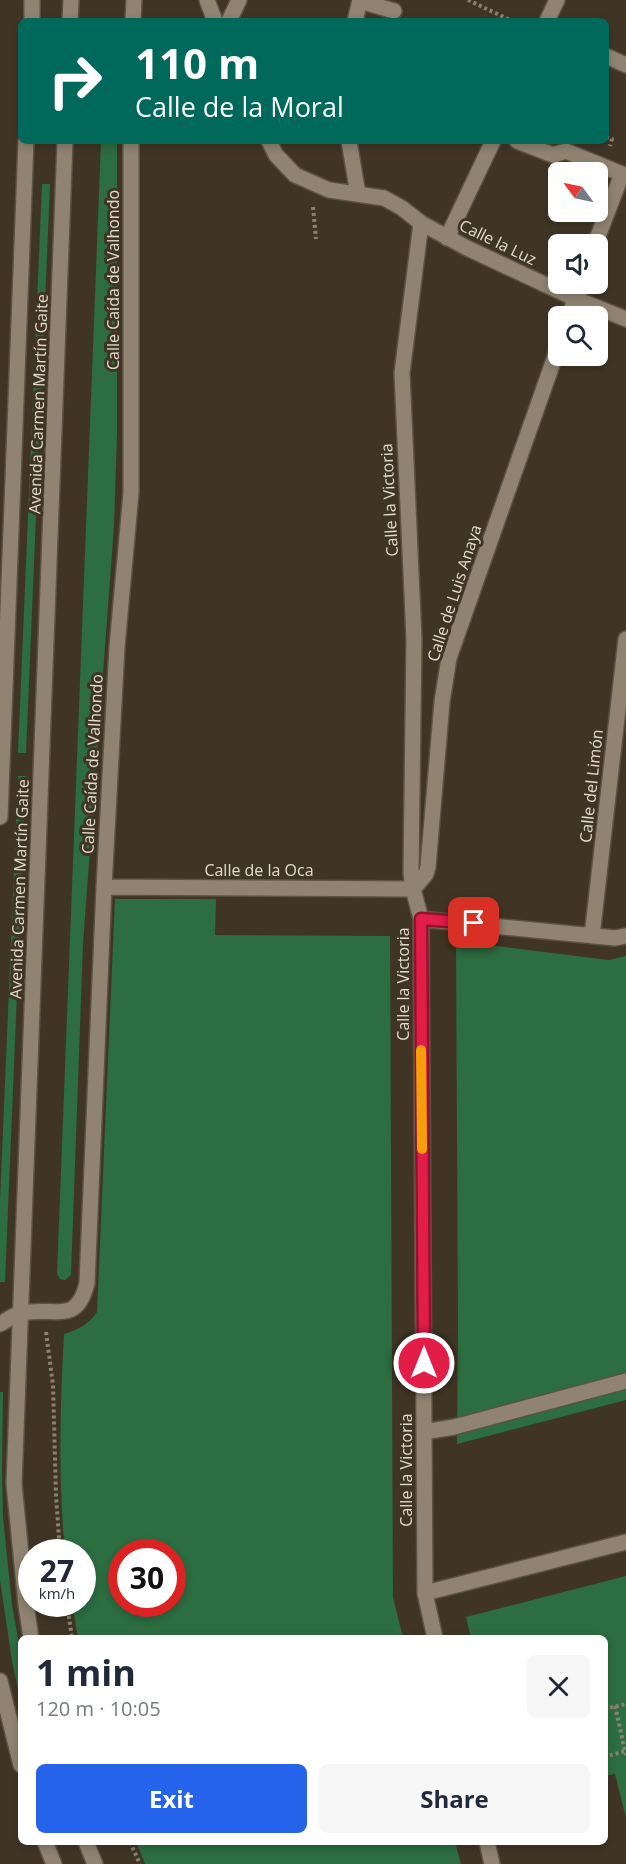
<!DOCTYPE html>
<meta charset="utf-8">
<style>
body{margin:0;font-family:"Open Sans",sans-serif;background:#f6f6f7;color:#1f2937;height:100vh;display:flex;flex-direction:column;font-size:22px;white-space:nowrap}
*{box-sizing:border-box;margin:0}
p{font-size:20px;color:#747a83}
.icon{flex:none;width:33px;height:33px;fill:none;stroke:currentColor;stroke-width:2;stroke-linecap:round;stroke-linejoin:round}
.map{position:relative;flex:1;overflow:hidden}
.side{position:absolute;left:18px;top:1635px;width:590px;height:210px;display:flex;flex-direction:column;background:#fff;border-radius:9px;box-shadow:0 3px 9px #0003}
.side>*{flex:none}
.top-card{position:absolute;left:18px;top:18px;width:591px;height:126px;border-radius:9px;box-shadow:0 3px 9px #0003;background:#00695c;color:#fff;overflow:hidden}
.needle{width:39px;rotate:303deg}
.tools{position:absolute;left:548px;top:162px;display:grid;gap:12px}
.tools a{display:grid;place-items:center;width:60px;height:60px;border-radius:9px;background:#fff;box-shadow:0 3px 9px #0003;font-size:30px}
.speed{position:absolute;left:18px;top:1539px;display:flex;gap:12px;font-size:30px;font-weight:700;text-align:center}
.speed>*{display:grid;place-content:center;width:78px;height:78px;border-radius:50%;background:#fff;box-shadow:0 3px 9px #0003;line-height:1}
.speed small{font-size:15px;font-weight:400}
.speed .limit{border:9px solid #d22;background:#fff;color:#111}
.pin{position:absolute;display:grid;place-items:center;width:51px;height:51px;color:#fff;margin:-26px;border-radius:12px;box-shadow:0 3px 9px #0006}
.me{position:absolute;width:66px;margin:-33px;rotate:0deg;stroke-linejoin:round;filter:drop-shadow(0 0 4px #0008)}
.turn{display:flex;align-items:center;gap:21px;height:126px;padding:0 18px;font-size:27px}
.turn .icon{width:78px;height:78px;stroke-width:2.5}
.turn b{display:block;font-size:42px;line-height:51px}
.round{display:grid;place-items:center;flex:none;width:63px;height:63px;border-radius:9px;background:#f6f6f7}
.overview{display:flex;align-items:center;justify-content:space-between;height:102px;padding:0 18px}
h1{font-size:36px;font-weight:700;line-height:45px}
.primary-button{display:flex;gap:12px;margin-top:auto;padding:12px 18px}
.primary-button a{flex:1;height:69px;border-radius:9px;background:#2563eb;color:#fff;font-size:24px;font-weight:700;line-height:69px;text-align:center}
.primary-button a+a{background:#f6f6f7;color:#1f2937}
.map>svg:first-child{display:block}
</style>
<div class="map">
<svg width="626" height="1864" viewBox="0 0 626 1864">
<rect width="100%" height="100%" fill="#403525"/>
<path fill="#2c6d41" fill-rule="evenodd" d="M101,141H117V434L114,526L83,944L71,1275L65,1280L60,1279L57,1274Z
M42,184H50L26,753H18Z
M18,776H26L5,1282H0V1201Z
M115,899H216L215,935L390,936L393,1597L403,1638H78L72,1604H82V1552H65C58,1480 60,1406 64,1334C79,1329 88,1325 97,1312ZM172,1552V1604H122V1552Z
M456,941L609,960L626,956V1400L457,1444L458,1325Z
M0,1392H3L2,1470L3,1517L12,1605L21,1655V1704L12,1661L0,1580Z
M626,1576V1818L615,1774L605,1776L604,1638H471L466,1617Z
M136,1842H455L461,1864H145Z"/>
<g fill="none" stroke-linecap="round" stroke-linejoin="round">
<defs>
<path id="lane" d="M360,1L394,11
M517,141L553,155L566,151L622,174"/>
<path id="street" d="M207,0L215,21
M133,21L134,0
M229,21L239,0
M355,21L360,0
M547,21L557,0
M606,56L626,65
M269,141L276,155L295,175L329,190L384,198L402,208L421,223L467,248L576,299L626,319
M349,141L358,194
M421,223L402,373L414,639L411,873L413,889L421,919L425,1593L435,1638
M447,238L493,141
M595,244L622,174
M569,316L581,284
M104,887L413,889L426,874L428,867L442,702L449,658L558,348
M421,919L615,938L626,936
M592,936L626,639
M0,1324C7,1320 15,1314 22,1313C54,1306 77,1326 87,1283L104,887L117,647L131,493V141
M424,1432L454,1427L626,1381
M425,1593L626,1542
M487,1842L492,1864"/>
<path id="secondary" d="M32,21V0
M70,21L71,0
M0,817L26,141
M31,1638L26,1605L14,1484L65,141
M0,1681L21,1765
M45,1842L54,1864
M86,1842L95,1864"/>
</defs>
<use href="#lane" stroke="#5a5244" stroke-width="18"/>
<use href="#street" stroke="#5a5244" stroke-width="18"/>
<use href="#secondary" stroke="#5a5244" stroke-width="18"/>
<path stroke="#8a8173" stroke-width="4" stroke-dasharray="3 3" stroke-linecap="butt" d="M468,0L512,21
M606,137L612,139L610,146
M313,207L316,239
M46,1332L53,1385L56,1496L60,1552
M67,1604L72,1638
M615,1706L625,1751
M604,1709L626,1704
M604,1757L625,1751L626,1755
M130,1842L140,1864"/>
<use href="#lane" stroke="#908371" stroke-width="15"/>
<use href="#street" stroke="#908371" stroke-width="15"/>
<use href="#secondary" stroke="#908371" stroke-width="15"/>
</g>
<g fill="none" stroke-linecap="round" stroke-linejoin="round">
<defs>
<path id="route" d="M424,1363L421,919L474,923"/>
</defs>
<use href="#route" stroke="#92132f" stroke-width="15"/>
<use href="#route" stroke="#e11d48" stroke-width="10"/>
<path stroke="#f59e0b" stroke-width="10" d="M421,1050L422,1149"/>
</g>
<g text-anchor="middle" stroke-width="6" stroke-linejoin="round" paint-order="stroke">
<g font-size="16" fill="#e1dad0" stroke="#403525">
<text transform="translate(498 242) rotate(26)" y="6">Calle la Luz</text>
<text transform="translate(113 280) rotate(-90)" y="6">Calle Caída de Valhondo</text>
<text transform="translate(38 404) rotate(-88)" y="6">Avenida Carmen Martín Gaite</text>
<text transform="translate(389 500) rotate(-93)" y="6">Calle la Victoria</text>
<text transform="translate(454 593) rotate(-72)" y="6">Calle de Luis Anaya</text>
<text transform="translate(92 764) rotate(-87)" y="6">Calle Caída de Valhondo</text>
<text transform="translate(591 786) rotate(-84)" y="6">Calle del Limón</text>
<text x="259" y="876">Calle de la Oca</text>
<text transform="translate(19 889) rotate(-88)" y="6">Avenida Carmen Martín Gaite</text>
<text transform="translate(403 984) rotate(-90)" y="6">Calle la Victoria</text>
<text transform="translate(406 1470) rotate(-90)" y="6">Calle la Victoria</text>
</g>
</g>
</svg>
<div class="tools">
<a><svg class="needle" viewBox="-14 -14 28 28"><path d="M0-13l5 13h-10z" fill="#e53935"/><path d="M0 13l5-13h-10z" fill="#747a83"/></svg></a>
<a><svg class="icon" aria-label="sound" viewBox="0 0 24 24"><path d="M4 9h4l5-4v14l-5-4H4zM17 9q2 3 0 6"/></svg></a>
<a><svg class="icon" aria-label="search" viewBox="0 0 24 24"><circle cx="10" cy="10" r="6"/><path d="M15 15l6 6"/></svg></a>
</div>
<div class="speed"><div>27<small>km/h</small></div><div class="limit">30</div></div>
<div class="pin" style="left:474px;top:923px;background:#d93025"><svg class="icon" aria-label="arrive" viewBox="0 0 24 24"><path d="M6 21V4h12l-3 4 3 4H6"/></svg></div>
<svg class="me" style="left:424px;top:1363px" viewBox="-20 -20 40 40"><circle r="17" fill="#e11d48" stroke="#fff" stroke-width="3"/><path d="M0-11L8 9 0 5-8 9z" fill="#fff"/></svg>
<div class="top-card">
<div class="turn"><svg class="icon" aria-label="right" viewBox="0 0 24 24"><path d="M7 20v-9h11M14 6l5 5-5 5"/></svg><div><b>110 m</b>Calle de la Moral</div></div>
</div>
<section class="side">
<div class="overview"><div><h1>1 min</h1><p>120 m · 10:05</p></div><a class="round"><svg class="icon" aria-label="close" viewBox="0 0 24 24"><path d="M6 6l12 12M18 6L6 18"/></svg></a></div>
<div class="primary-button"><a>Exit</a><a>Share</a></div>
</section>
</div>
